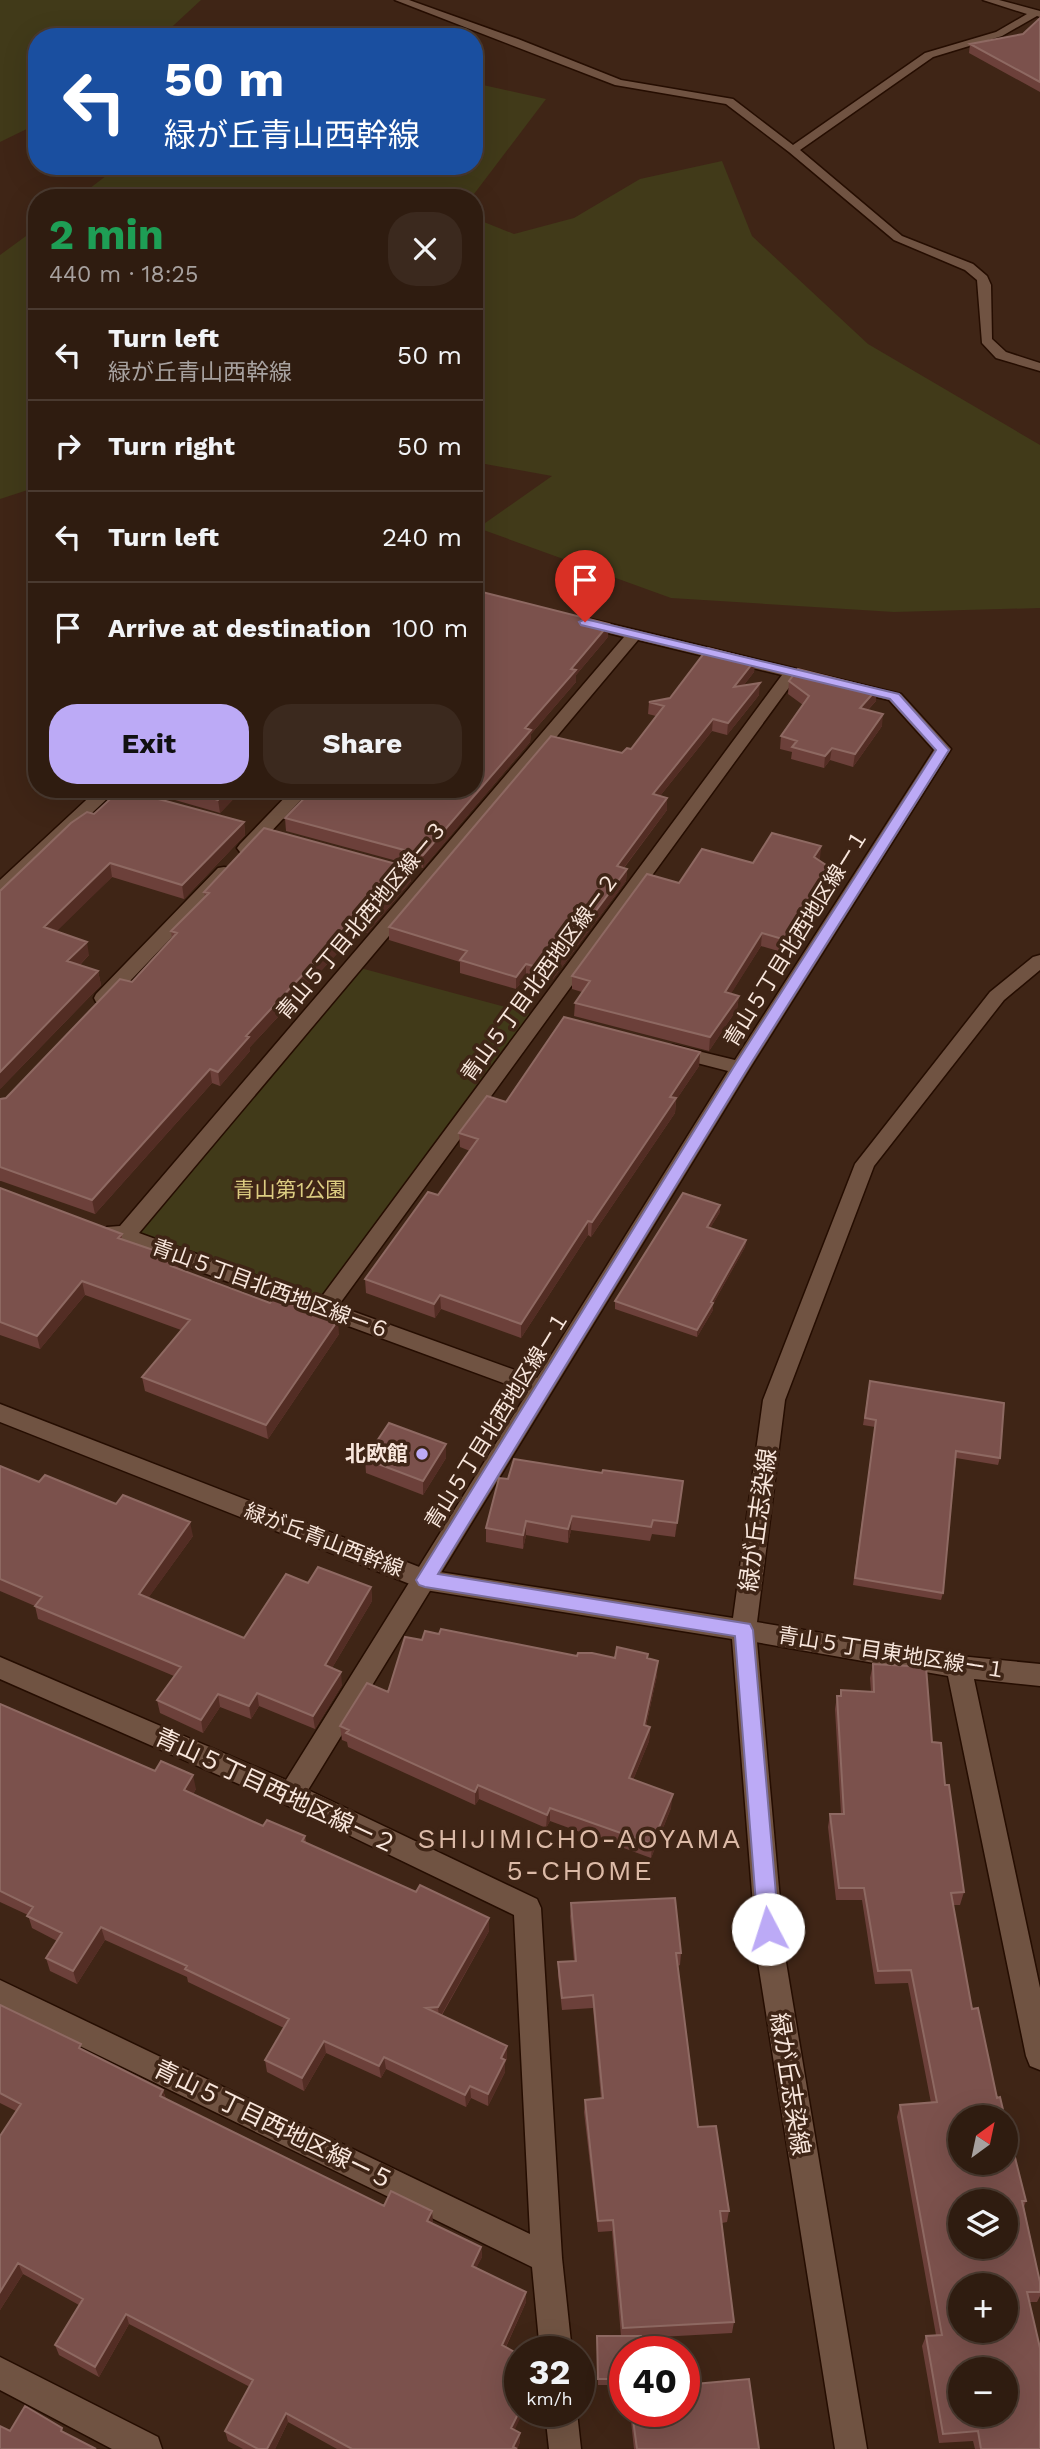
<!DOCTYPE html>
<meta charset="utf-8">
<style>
body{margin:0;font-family:"Work Sans","Noto Sans JP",sans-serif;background:#3b291e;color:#f1f3f6;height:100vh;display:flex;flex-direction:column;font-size:26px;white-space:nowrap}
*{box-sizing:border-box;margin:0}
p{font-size:23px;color:#a7a19f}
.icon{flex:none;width:38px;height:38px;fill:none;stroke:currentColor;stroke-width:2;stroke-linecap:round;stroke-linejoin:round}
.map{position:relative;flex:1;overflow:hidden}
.details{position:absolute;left:28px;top:189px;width:455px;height:609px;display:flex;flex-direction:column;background:#2f1c10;border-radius:28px;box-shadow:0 7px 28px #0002,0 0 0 2px #4a3a30}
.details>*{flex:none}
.banner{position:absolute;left:28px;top:28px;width:455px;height:147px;border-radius:28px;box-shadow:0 7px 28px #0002,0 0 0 2px #4a3a30;background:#1a4fa0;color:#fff;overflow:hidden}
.needle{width:46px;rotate:33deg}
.fabs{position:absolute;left:948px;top:2105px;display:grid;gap:14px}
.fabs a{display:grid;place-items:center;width:70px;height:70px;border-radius:50%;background:#2f1c10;box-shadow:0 7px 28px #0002,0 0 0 2px #4a3a30;font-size:35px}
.speed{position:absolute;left:504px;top:2336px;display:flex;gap:14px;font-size:35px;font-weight:700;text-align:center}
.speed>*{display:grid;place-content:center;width:91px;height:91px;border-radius:50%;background:#2f1c10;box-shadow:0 7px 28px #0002,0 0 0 2px #4a3a30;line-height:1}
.speed small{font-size:18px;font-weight:400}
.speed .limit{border:10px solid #d22;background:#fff;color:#111}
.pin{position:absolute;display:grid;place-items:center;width:60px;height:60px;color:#fff;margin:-72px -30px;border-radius:50% 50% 50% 0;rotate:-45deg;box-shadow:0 0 7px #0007}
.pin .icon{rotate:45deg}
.me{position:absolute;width:77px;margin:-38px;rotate:355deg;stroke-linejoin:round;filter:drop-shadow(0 0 5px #0008)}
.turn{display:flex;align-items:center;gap:24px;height:147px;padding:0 21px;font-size:32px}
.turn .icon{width:91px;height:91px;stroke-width:2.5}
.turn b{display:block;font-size:49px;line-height:60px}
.round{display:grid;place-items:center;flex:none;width:74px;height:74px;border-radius:28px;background:#3b291e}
.head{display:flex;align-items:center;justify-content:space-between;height:119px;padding:0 21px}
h1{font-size:42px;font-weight:700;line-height:52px;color:#1e9e55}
.action{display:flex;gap:14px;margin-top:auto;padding:14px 21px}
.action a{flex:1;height:80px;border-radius:28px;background:#bcaaf6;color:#111;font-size:28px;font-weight:700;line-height:80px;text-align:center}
.action a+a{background:#3b291e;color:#f1f3f6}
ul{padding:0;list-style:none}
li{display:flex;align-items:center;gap:21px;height:91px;padding:0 21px;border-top:2px solid #4a3a30}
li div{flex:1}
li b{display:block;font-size:26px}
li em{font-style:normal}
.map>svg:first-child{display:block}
</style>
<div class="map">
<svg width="1040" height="2449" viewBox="0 0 1040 2449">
<rect width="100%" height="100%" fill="#3f2516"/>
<path fill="#413a19" d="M0,0H201L161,37H37V124L0,142Z
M474,83L546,99L471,198H77L119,166H474Z
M722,161L752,236L868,344L1040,445V608L894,612L671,598L478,528L552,476L474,462V218L514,234L574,218L640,179Z
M37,228V487L0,499V255Z
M353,966L539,1016L324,1309L124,1236Z"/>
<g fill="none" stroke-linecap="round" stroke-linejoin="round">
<defs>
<path id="street" d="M395,0H409L518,39L621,80L733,99L793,145L925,53L996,32L1027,14L983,0H999L1040,11V17L1037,16L1002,36L933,57L800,150L902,236L973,264L987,276L991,285L992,339L1006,352L1040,363V371L996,358L982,343L977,280L965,270L894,240L789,152L726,104L615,85Z
M582,617L901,694L951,749L750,1068L308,1790L537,1899L541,1908L562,2258L572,2352H540L532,2267L0,2007V1980L530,2234L514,1915L282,1803L0,1679V1657L286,1780L528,1392L117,1241L107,1237L103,1232L107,1227L120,1226L624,637L577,625L574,622ZM638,640L782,675L320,1299L139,1233ZM796,678L889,700L934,750L735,1060L673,1045L666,1047L663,1051L666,1055L728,1071L537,1378L338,1306Z
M98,789C115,789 139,788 151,800L143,805L110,796L6,894L0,895V880Z
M293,789H311L252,852H240L237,848L240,844Z
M224,867L230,868L233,872L230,876L110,1002H96L94,998L96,994L218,868Z
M744,1620L959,1656L1040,1664V1686L974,1679L1040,1988V2070L1030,2066L1026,2056L948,1676L744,1640L735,1637L732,1630L735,1623Z
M0,2357L158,2437L162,2449H112L0,2390Z
M545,2412H577L581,2449H549Z"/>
<path id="secondary" d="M1040,955V970L1004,1000L874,1166L785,1400L756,1630L785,1956L867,2449H835L757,1956L732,1639L425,1590L0,1422V1404L427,1570L733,1618L763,1400L855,1164L990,992L1033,957Z"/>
</defs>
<use href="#street" stroke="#250d01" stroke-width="3"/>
<use href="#secondary" stroke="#250d01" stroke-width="3"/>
<use href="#street" fill="#705342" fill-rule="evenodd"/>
<use href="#secondary" fill="#705342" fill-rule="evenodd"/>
</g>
<path fill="#6c403a" d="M1040,18V92L969,53L970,44L1023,34Z
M608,637L576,675V682L531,734L530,742L423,868L286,831L285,818Z
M755,660L754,672L743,686L759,695L727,735L712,731L660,796L667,798V810L624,868L627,869L626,881L550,983L526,976L516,989L460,973V962L389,940V927L622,753L631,749L656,716L648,714L649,702L670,698Z
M789,681L876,701L868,710L882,726L853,767L830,760L824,768L791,759L792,752L780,749L781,736L803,705L788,694Z
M137,789H243L220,813Z
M94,814L244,822L245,835L184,899L112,877L56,931L89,955L80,965L98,971L101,985L0,1089Z
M821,846L819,860L827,881L812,906L811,911L785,953L761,946L731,993L739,996L737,1009L709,1051L574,1016L575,1003L582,992L572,989V976L679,883Z
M411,868V881L367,933L359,930L250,1047V1051L220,1086L212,1083L95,1214L1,1181H0V1099L6,1098L132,982L172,939L171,931L205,897L204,892Z
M700,1052L699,1066L676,1100L675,1113L591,1237L588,1235L521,1338L441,1309L435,1318L366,1293L365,1279L438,1195L470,1151L460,1147L459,1133L506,1102Z
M0,1188L122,1234V1239L179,1269L339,1334L268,1439L145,1391L142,1377L181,1330L85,1295L40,1349L0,1335Z
M720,1212L710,1228L746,1240L745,1247L713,1304V1310L697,1337L615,1309V1301Z
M870,1381L1000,1458L998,1465L956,1458L943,1593L941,1600L853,1585L875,1427L863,1425Z
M446,1444V1458L423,1495L366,1473L365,1459Z
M0,1466L39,1482L193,1536L148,1598L244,1638L308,1583L371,1587L372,1601L332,1668L342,1685L315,1729L259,1706L251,1719L220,1707L203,1733L160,1713L157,1700L174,1676L38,1619L35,1606L0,1591Z
M602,1473L683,1481L675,1537L652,1534L650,1541L571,1530L568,1543L526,1535L523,1549L486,1542V1528L508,1479Z
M422,1640L577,1656L615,1658L648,1654L647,1659L657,1675L646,1726L650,1727L649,1741L633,1780L671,1808L651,1858L550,1821L546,1828L479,1799L475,1805L348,1747L347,1742L342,1740L340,1726L388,1692Z
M873,1664L932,1742L945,1785L964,1892L960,1905H953L972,2009L1026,2201L1024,2207L1040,2282V2296L1037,2302H1030L1040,2449H975L973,2441L939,2443L922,2346L926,2336L936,2335L897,2117L900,2105L931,2103L908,1983L875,1984L862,1900H836L828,1827L830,1814H841L835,1709L837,1696H840L841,1690L871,1692L870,1678Z
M0,1704L196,1789L193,1794L263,1826L305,1836L306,1843L489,1931L442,2015L507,2058L505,2063V2072L488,2106L471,2098L466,2107L386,2069L381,2078L326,2053L304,2091L267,2072L265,2060L284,2028L188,1982L187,1977L105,1940L77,1984L50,1971L46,1958L57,1941L32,1928L28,1915L0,1902Z
M571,1903L681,1953L680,1965L678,1966L698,2127L729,2211L727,2222L722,2223L734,2322L732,2333L641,2338L625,2352V2385H598L597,2336H621L612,2231L598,2232L584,2112L585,2100L601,2099L593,2008L562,2010L558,1975V1962L574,1961L570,1916Z
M0,2005L82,2050L163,2090L166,2099L384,2206L432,2211V2223L481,2247L482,2257L476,2268L526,2302L506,2347L515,2430L520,2442L517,2449H337L288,2422L275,2449H243L228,2441L225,2431L250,2387L129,2324L99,2377L59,2355L55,2345L79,2305L23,2274L0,2310V2136L16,2111L0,2103Z
M630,2412H684L759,2449H634Z"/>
<path fill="#532d24" d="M609,624L608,637L576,675V682L531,734L530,742L423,868V855L525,728L571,669Z
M755,660L754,672L733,699L734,687Z
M760,683L759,695L727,735L728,723Z
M877,689L876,701L858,720L860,708Z
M883,714L882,726L853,767L855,754Z
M713,719L712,731L652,806L653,794Z
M832,748L830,760L824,768L825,756Z
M229,789H243L220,813L218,800Z
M667,798V810L616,878L617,866Z
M244,822L245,835L184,899L182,885Z
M821,846L820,859L812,870L814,857Z
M110,863L112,877L47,941L44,927Z
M829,867L827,881L812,906L811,911L785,953L786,940Z
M411,868V881L367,933L366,919Z
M627,869L626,881L550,983L551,971Z
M358,917L359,930L250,1047V1051L220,1086L218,1072L246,1036Z
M762,933L761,946L724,1005L725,992Z
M87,942L89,955L70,975L67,961Z
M526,964V976L516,989V977Z
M98,971L101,985L0,1089V1072Z
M739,996L737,1009L709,1051L710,1037Z
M700,1052L699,1066L676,1100L675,1113L591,1237L592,1222L670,1097Z
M210,1069L212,1083L95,1214L92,1200Z
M720,1205V1212L706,1235L707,1227Z
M588,1221V1235L521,1338V1324Z
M746,1240L745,1247L713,1304V1310L697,1337V1330L711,1302Z
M177,1258L179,1272L171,1266Z
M82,1281L85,1295L40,1349L37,1336Z
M440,1295L441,1309L435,1318L434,1304Z
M338,1320L339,1334L268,1439L266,1425Z
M446,1444V1458L423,1495V1481Z
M683,1481L682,1495L675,1537Z
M572,1516L571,1530L568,1543V1529Z
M526,1521V1535L523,1549V1535Z
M190,1522L193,1536L141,1608L139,1594Z
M371,1587L372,1601L326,1678L325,1665Z
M658,1661L657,1675L643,1739L644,1725Z
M341,1672L342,1685L315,1729L313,1716Z
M257,1693L259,1706L251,1719L249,1706Z
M218,1694L220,1707L203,1733L201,1720Z
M650,1727L649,1741L628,1792L629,1778Z
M193,1775L196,1789L187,1803L184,1790Z
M478,1785L479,1799L475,1805V1792Z
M673,1794L671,1808L651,1858L652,1844Z
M550,1808V1821L546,1828L547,1815Z
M489,1918V1931L439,2019L438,2007Z
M101,1927L105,1940L77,1984L73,1971Z
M324,2041L326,2053L304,2091L302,2078Z
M507,2046V2058L505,2063V2072L488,2106V2094L501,2058Z
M384,2057L386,2069L381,2078L379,2066Z
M470,2086L471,2098L466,2107L465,2095Z
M163,2090L166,2101L160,2096Z
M432,2211L433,2222L428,2232L427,2221Z
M481,2247L482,2257L472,2276V2266Z
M18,2263L23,2274L0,2310V2292Z
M526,2292V2302L502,2355V2345Z
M126,2314L129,2324L99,2377L95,2367Z
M520,2410V2412H523L511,2438V2428Z
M286,2413L288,2422L275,2449H267Z
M520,2433V2442L517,2449L513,2447Z"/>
<path fill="#7b514c" stroke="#8e6962" stroke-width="2" fill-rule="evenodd" d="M1040,18V82L970,44L1023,34Z
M474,590L609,624L571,669L576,670L525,728L531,730L423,855L285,818L313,789H474Z
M708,648L755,660L734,687L760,683L728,723L713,719L653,794L667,798L617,866L627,869L551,971L526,964L516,977L460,960L467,951L389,927L551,736L622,753L627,748L631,749L664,706L649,702L670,698Z
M798,669L877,689L860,708L883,714L855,754L832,748L825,756L792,747L797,741L781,736L809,696L789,681Z
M121,789L244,822L182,885L110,863L44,927L87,942L67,961L98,971L0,1072V891L71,823L87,812L94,814Z
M180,789H229L218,800Z
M264,828L411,868L366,919L358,917L292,986L246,1036L249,1037L218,1072L210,1069L92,1200L0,1167V1099L6,1098L120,979L132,982L177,933L171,931L209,893L204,892Z
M772,833L821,846L814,857L829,867L811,897L813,898L786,940L762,933L725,992L739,996L710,1037L575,1003L590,981L572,976L647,874L679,883L702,849L753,863Z
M564,1017L700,1052L670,1097L676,1098L592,1222L588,1221L521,1324L440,1295L434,1304L365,1279L428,1192L438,1195L478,1139L459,1133L487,1096L506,1102Z
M0,1188L122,1234L118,1238L177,1258L171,1266L270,1303L274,1298L338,1320L266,1425L142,1377L190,1320L82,1281L37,1336L0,1322Z
M683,1193L720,1205L707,1227L746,1240L711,1302L713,1303L697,1330L615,1301Z
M870,1381L1004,1403L1000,1458L956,1451L943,1593L855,1578L876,1420L865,1418Z
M389,1423L446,1444L423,1481L365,1459Z
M514,1459L602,1473L603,1470L683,1481L677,1523L653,1520L651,1527L572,1516L568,1529L526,1521L523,1535L486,1528L499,1478L508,1479Z
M0,1466L39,1482L45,1475L116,1504L123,1495L190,1522L139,1594L244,1638L286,1574L308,1583L318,1567L371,1587L325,1665L341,1672L313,1716L257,1693L249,1706L218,1694L201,1720L157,1700L181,1667L35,1606L42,1597L0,1579Z
M441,1629L577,1656L578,1653H592L615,1658L617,1647L648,1654L647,1658L658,1661L644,1725L650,1727L629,1778L673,1794L652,1844L550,1808L547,1815L478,1785L475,1792L346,1733L349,1730L340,1726L367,1683L388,1692L405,1637L422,1640L425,1631L439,1634Z
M873,1664L926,1667L932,1742L941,1743L945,1785H949L964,1892L951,1893L972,2009L978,2008L997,2098L1000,2097L1005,2118H961V2163H1006V2122L1026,2201H1022L1040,2282V2292H1027L1040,2348V2449H981L978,2431L943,2434L926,2336L942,2335L900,2105L937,2102L911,1970L878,1971L864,1888H839L830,1814H844L837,1696H841V1690L874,1692ZM961,2202H1006V2247H961ZM961,2286H1006V2331H961ZM961,2370H1006V2415H961Z
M0,1704L155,1771L161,1761L193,1775L184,1790L263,1826L267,1820L305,1836L302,1841L416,1892L420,1885L489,1918L438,2007L426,2008L507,2046L501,2058L505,2060L488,2094L470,2086L465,2095L384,2057L379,2066L324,2041L302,2078L265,2060L289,2019L185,1969L187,1966L101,1927L73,1971L46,1958L62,1933L27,1916L33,1907L0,1891Z
M675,1898L681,1953H676L698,2127L716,2126L729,2211H720L734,2322L623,2328L613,2220L598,2221L585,2100L603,2098L593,1995L562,1998L558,1962L576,1961L571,1903Z
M0,2005L81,2044L79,2048L163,2090L160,2096L384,2206L391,2191L432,2211L427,2221L481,2247L472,2266L526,2292L502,2345L520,2355V2410L511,2428L520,2433L513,2447L517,2449H352L286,2413L267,2449H258L225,2431L253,2380L126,2314L95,2367L55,2345L83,2299L18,2263L0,2292V2136L21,2104L0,2093Z
M597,2336H641V2352H625V2379H598Z
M749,2379L759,2449H637L632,2412H684V2385Z
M25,2406L62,2428L61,2431L96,2449H0V2426L10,2431Z"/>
<path fill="#bcaaf6" stroke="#7a6ea0" stroke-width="2" d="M585,619L899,694L949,750L748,1068L438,1574L750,1624L753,1630L779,1929L776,1936L768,1938L761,1936L758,1929L735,1636L425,1587L419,1585L416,1580L733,1068L936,750L890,699L581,625L579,622Z"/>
<circle fill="#bcaaf6" stroke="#3f2516" stroke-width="2.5" cx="422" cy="1454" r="7"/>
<g text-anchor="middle" stroke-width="7" stroke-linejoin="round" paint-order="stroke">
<g font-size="21" fill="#f8e6dc" stroke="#3f2516">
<text transform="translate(362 920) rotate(-50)" y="7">青山５丁目北西地区線ー３</text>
<text transform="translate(796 938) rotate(-58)" y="7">青山５丁目北西地区線ー１</text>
<text transform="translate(540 977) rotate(-54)" y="7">青山５丁目北西地区線ー２</text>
<text transform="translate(271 1289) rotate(20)" y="7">青山５丁目北西地区線ー６</text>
<text transform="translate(497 1420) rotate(-58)" y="7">青山５丁目北西地区線ー１</text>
<text transform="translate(324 1540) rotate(21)" y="7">緑が丘青山西幹線</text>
<text transform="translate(892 1653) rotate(9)" y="7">青山５丁目東地区線ー１</text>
</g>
<g font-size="21" fill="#dccc81" stroke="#3f2516">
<text x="290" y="1197">青山第1公園</text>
</g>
<g font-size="21" font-weight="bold" fill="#f8e6dc" stroke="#3f2516" text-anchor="end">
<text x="408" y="1461">北欧館</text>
</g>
<g font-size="24" fill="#f8e6dc" stroke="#3f2516">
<text transform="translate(758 1520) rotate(-82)" y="8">緑が丘志染線</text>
<text transform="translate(276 1791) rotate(25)" y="8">青山５丁目西地区線ー２</text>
<text transform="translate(790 2084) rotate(81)" y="8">緑が丘志染線</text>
<text transform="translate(274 2125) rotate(26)" y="8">青山５丁目西地区線ー５</text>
</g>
<g font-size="28" letter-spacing="2" fill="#dcbaa7" stroke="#3f2516">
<text x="580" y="1848">SHIJIMICHO-AOYAMA<tspan x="580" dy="32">5-CHOME</tspan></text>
</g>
</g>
</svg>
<div class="fabs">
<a><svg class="needle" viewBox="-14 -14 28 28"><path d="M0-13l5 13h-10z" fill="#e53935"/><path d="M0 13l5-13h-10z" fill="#a7a19f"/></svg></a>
<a><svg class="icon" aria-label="layers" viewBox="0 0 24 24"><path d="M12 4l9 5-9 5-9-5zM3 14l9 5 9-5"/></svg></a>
<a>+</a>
<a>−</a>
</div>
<div class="speed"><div>32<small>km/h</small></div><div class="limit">40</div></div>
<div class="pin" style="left:585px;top:622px;background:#d93025"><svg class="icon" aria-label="arrive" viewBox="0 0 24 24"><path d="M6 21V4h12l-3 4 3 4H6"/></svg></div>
<svg class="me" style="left:768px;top:1929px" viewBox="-20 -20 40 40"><circle r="19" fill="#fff"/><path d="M0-13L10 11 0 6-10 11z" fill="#bcaaf6"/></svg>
<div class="banner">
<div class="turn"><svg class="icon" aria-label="left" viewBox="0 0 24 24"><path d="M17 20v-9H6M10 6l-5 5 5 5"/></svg><div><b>50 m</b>緑が丘青山西幹線</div></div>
</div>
<section class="details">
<div class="head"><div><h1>2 min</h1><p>440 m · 18:25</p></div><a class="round"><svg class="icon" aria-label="close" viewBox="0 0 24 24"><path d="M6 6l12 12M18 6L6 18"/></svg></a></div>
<ul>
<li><svg class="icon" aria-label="left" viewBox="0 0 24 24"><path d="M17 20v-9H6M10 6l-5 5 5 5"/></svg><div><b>Turn left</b><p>緑が丘青山西幹線</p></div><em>50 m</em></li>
<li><svg class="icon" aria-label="right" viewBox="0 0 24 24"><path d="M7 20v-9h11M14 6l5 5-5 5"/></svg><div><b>Turn right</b></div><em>50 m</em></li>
<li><svg class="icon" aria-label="left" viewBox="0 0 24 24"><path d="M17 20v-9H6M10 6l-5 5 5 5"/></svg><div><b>Turn left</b></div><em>240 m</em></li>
<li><svg class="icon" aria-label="arrive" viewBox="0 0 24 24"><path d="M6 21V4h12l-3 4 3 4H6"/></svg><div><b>Arrive at destination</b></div><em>100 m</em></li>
</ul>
<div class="action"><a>Exit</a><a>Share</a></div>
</section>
</div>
